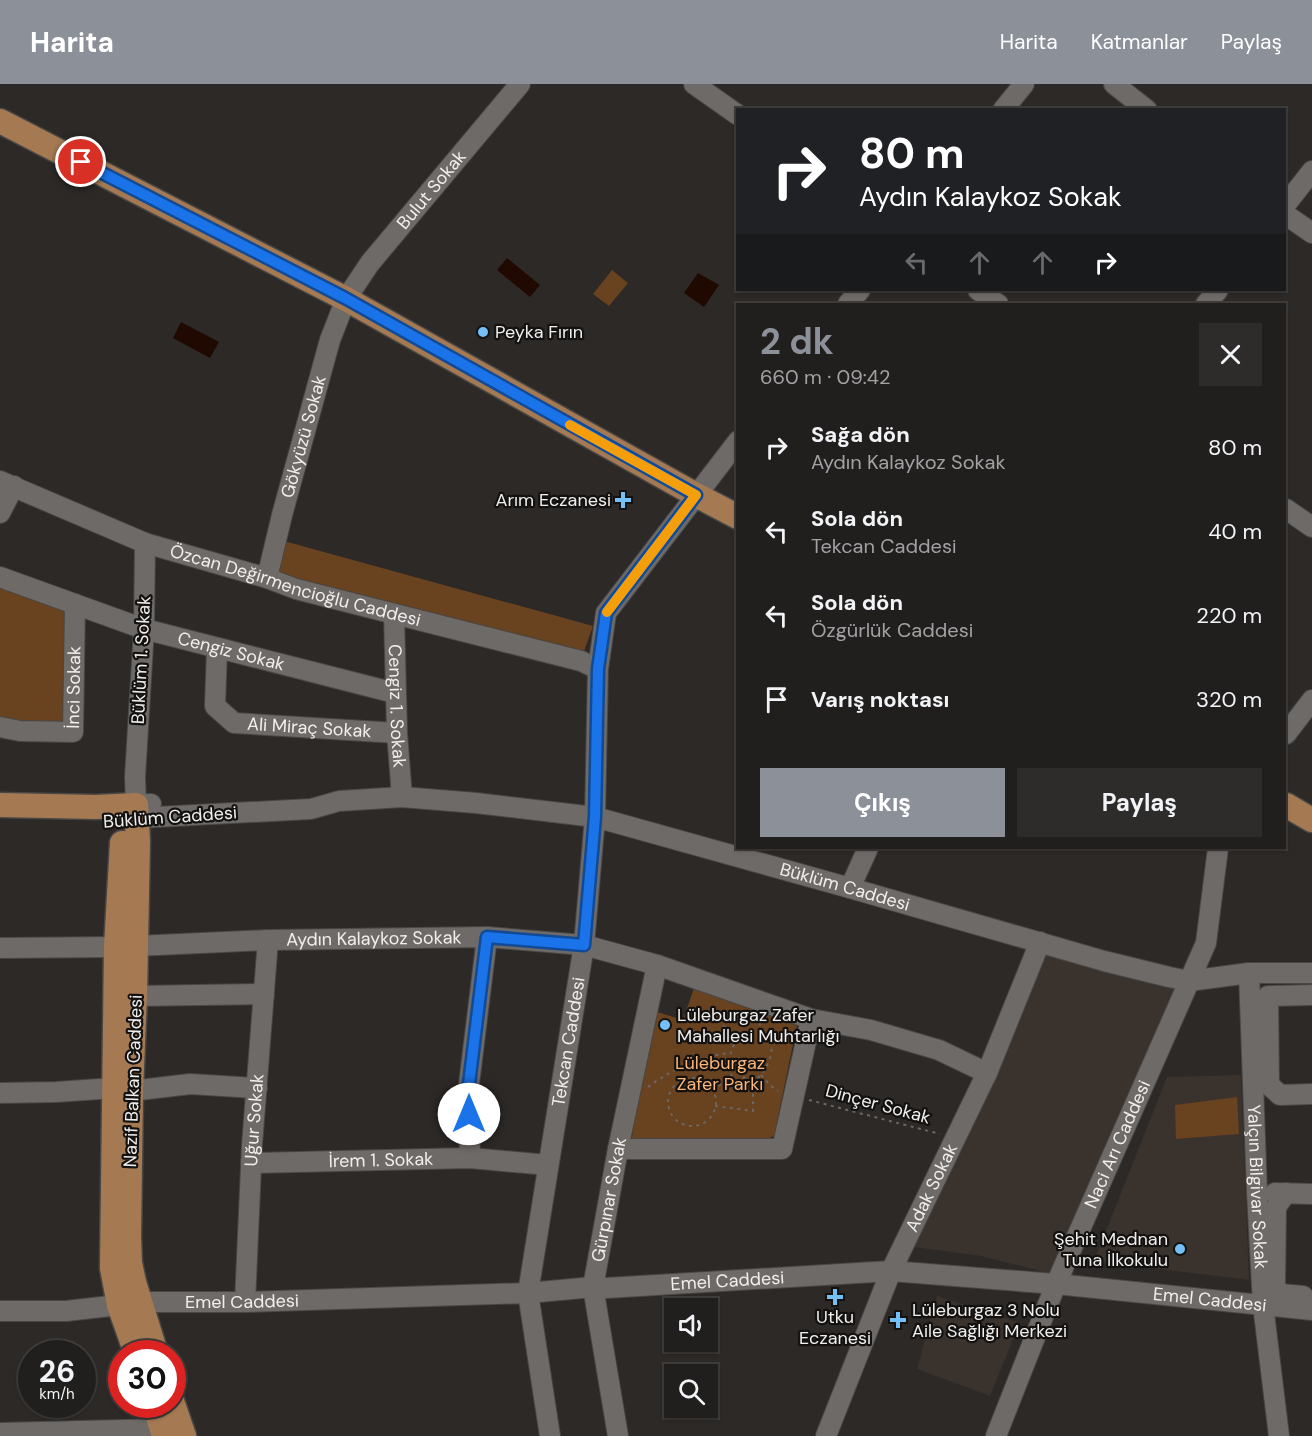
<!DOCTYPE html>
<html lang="tr">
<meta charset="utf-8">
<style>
body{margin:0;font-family:"DM Sans",sans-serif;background:#2d2c2a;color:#f1f3f6;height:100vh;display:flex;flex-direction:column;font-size:22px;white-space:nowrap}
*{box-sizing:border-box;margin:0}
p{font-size:20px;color:#a2a2a4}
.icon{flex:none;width:33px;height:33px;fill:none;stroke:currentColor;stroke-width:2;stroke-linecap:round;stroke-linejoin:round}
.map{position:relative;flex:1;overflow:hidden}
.panel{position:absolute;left:736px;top:219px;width:550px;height:546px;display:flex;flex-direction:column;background:#211f1d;border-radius:0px;box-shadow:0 2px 4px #0004,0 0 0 2px #3e3d3b}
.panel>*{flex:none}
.guide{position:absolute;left:736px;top:24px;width:550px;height:183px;border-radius:0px;box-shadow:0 2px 4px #0004,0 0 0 2px #3e3d3b;background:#202124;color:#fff;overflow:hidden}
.fabs{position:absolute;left:664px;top:1214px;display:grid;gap:12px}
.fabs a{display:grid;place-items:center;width:54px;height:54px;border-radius:0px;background:#211f1d;box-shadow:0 2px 4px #0004,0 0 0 2px #3e3d3b;font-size:30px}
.speed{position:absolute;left:18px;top:1256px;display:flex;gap:12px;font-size:30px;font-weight:700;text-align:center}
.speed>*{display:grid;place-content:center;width:78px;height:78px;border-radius:50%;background:#211f1d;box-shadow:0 2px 4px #0004,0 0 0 2px #3e3d3b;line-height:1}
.speed small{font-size:15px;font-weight:400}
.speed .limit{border:9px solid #d22;background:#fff;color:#111}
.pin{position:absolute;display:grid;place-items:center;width:51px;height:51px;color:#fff;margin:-26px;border:3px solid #fff;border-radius:50%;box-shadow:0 2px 6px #0007}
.me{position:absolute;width:66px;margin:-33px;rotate:0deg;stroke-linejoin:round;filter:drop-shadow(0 0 4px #0008)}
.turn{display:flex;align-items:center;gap:21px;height:126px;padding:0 24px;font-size:27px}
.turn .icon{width:78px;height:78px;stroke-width:2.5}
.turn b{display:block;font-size:42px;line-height:51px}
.lanes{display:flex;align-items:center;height:57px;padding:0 24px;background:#0003;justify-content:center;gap:30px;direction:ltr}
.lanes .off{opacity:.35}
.round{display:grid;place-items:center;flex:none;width:63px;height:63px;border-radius:0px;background:#2d2c2a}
.headline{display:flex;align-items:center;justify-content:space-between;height:102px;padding:0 24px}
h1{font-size:36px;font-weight:700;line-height:45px;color:#8c9099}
.cta{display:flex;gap:12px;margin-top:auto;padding:12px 24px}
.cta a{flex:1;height:69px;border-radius:0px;background:#8c9099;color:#fff;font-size:24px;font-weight:700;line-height:69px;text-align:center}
.cta a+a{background:#2d2c2a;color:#f1f3f6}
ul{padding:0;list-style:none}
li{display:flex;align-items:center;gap:18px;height:84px;padding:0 24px}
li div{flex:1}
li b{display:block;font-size:22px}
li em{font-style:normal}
header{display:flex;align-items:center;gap:36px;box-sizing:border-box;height:84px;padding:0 30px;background:#8c9099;color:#fff}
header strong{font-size:28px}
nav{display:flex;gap:33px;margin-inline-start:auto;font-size:21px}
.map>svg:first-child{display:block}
</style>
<header>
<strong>Harita</strong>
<nav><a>Harita</a><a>Katmanlar</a><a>Paylaş</a></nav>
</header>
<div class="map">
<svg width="1312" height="1352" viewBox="0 0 1312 1352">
<rect width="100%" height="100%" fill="#2c2927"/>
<path fill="#3a322c" d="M1043,867L1177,904L1052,1190L981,1172L914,1163L993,995Z
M1241,991L1249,1196L1094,1177L1167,993Z
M937,1212L1020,1239L990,1312L917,1285Z"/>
<path fill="#69421f" d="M612,186L628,199L609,222L593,210Z
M284,457L593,542L582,573L274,491Z
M0,500L69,525L66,639L0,636Z
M694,904L793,933L797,941L774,1052L765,1056L632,1054L651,926L683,936Z
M1237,1013L1239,1050L1176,1055L1175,1021Z"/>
<path fill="#200900" d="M507,174L540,201L530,213L497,186Z
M698,189L719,201L704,223L684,209Z
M181,238L219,258L210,274L173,254Z"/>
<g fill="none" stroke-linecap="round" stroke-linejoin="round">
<defs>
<g id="minor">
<path d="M694,0L738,31"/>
<path d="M1114,0L1147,26"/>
<path d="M1003,26L1024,0"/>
<path d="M1286,120L1312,87"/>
<path d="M1286,131L1312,149"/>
<path d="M978,206L998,220"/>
<path d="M848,220L860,206"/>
<path d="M1206,220L1218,206"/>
<path id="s1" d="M0,397L145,459L267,494L296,505L581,577L598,585"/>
<path d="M1286,425L1312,443"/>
<path d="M0,429L14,402"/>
<path d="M145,459L144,545L135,693L136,721L151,720"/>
<path id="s2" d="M0,493L144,545L395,609"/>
<path id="s3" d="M267,494L282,431L330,256L346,215L370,179L520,0"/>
<path id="s4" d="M394,530L397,649L402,713"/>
<path id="s5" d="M217,564L215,622L234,639L397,649"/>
<path id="s6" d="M0,643L20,647L73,648L75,520"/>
<path d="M1286,650L1312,616"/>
<path id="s7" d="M137,734L311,725L339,717L402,713L476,719L595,733L850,804L1104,877L1169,893L1189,897L1249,889H1312"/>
<path d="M850,804L868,764"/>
<path id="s8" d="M136,862L268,856L487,853L584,861L657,881L811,935L871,946L939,966L987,989"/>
<path d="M0,864L116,863"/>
<path id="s9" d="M1249,889L1257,1109L1263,1221L1279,1352"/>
<path d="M1312,911L1268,912L1269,1001L1280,1011L1312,1010"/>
<path d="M135,912L264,910"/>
<path d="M131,1007L190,1000L257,1004"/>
<path d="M0,1009L56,1008L114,1004"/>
<path d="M618,1065H782L811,935"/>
<path d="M470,1074L468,1008L487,853"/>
<path id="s10" d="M251,1079L470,1074L548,1081"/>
<path d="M1275,1109L1312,1110"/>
<path d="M1286,1109L1276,1123L1275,1202L1280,1210L1303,1212"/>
<path id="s11" d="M140,1218H245L528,1209L593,1203L606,1204L891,1187L1056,1200L1312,1226"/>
<path id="s12" d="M245,1218L252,1061L268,856"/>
<path d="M0,1227H66L119,1221"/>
<path d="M0,1349L162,1345"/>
<path id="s13" d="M550,1352L528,1209L584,861L595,733L598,585L606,529L738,357"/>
<path id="s14" d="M618,1352L593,1203L618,1065L657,881"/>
<path id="s15" d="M826,1352L891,1187L987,989L1040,858"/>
<path id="s16" d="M996,1352L1056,1200L1206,859L1218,764"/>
</g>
<path id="major" d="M0,37L346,215L696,411L738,433
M0,721L96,723L136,721L138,757L135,912L131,1007L129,1153L130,1179L134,1198L156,1269
M1286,721L1312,736
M122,759L116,863L112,1184L119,1221L136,1269
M172,1317L184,1352
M154,1320L164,1352"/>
</defs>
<use href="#minor" stroke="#494745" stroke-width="22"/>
<use href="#major" stroke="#494745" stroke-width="27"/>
<path stroke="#6a6765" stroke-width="2" stroke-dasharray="3 4.5" stroke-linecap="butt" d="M717,937L726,944L736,957
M758,948C762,951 769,956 771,961C774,969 765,990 757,994C740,1000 726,979 732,965C737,953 746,950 758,948L761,936
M761,991L771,1002L778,1007
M668 1018a24 24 0 1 1 48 0a24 24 0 1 1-48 0Z
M648,1003C672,985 701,972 730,969
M713,1007L736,987
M809,1016L940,1050
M715,1022L753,1027V994"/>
<use href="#minor" stroke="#6e6a68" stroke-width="20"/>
<use href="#major" stroke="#a57a53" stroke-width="24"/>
</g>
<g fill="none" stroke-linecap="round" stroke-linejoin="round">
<defs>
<path id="route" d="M81,78L345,214L696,411L606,529L598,585L595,733L584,861L487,853L468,1008L469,1030"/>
</defs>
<use href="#route" stroke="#114b97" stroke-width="15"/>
<use href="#route" stroke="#1a73e8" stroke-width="10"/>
<path stroke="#f59e0b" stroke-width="10" d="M570,341L696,411L607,528"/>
</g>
<g fill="#74c0f6" stroke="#131211" stroke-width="2">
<circle cx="483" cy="248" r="6"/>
<path d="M620 407h6v6h6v6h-6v6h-6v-6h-6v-6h6z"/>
<circle cx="665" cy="941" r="6"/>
<circle cx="1180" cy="1165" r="6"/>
<path d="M832 1204h6v6h6v6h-6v6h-6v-6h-6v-6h6z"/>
<path d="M895 1227h6v6h6v6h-6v6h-6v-6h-6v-6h6z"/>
</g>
<g text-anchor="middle" stroke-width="4.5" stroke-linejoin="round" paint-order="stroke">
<g font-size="18" fill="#f1efee" stroke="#131211">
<text dy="6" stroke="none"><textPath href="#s3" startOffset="429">Bulut Sokak</textPath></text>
<text dy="6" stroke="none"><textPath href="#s3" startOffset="146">Gökyüzü Sokak</textPath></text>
<text dy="6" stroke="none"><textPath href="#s1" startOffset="314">Özcan Değirmencioğlu Caddesi</textPath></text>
<text dy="6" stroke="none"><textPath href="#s2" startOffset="243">Cengiz Sokak</textPath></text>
<text transform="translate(141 576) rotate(-87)" y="6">Büklüm 1. Sokak</text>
<text dy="6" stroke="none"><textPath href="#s6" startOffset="118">İnci Sokak</textPath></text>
<text dy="6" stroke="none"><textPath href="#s4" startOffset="92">Cengiz 1. Sokak</textPath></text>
<text dy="6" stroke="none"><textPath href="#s5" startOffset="159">Ali Miraç Sokak</textPath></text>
<text transform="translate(170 733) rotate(-4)" y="6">Büklüm Caddesi</text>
<text dy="6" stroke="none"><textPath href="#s7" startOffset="720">Büklüm Caddesi</textPath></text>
<text dy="6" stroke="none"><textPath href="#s8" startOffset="238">Aydın Kalaykoz Sokak</textPath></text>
<text dy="6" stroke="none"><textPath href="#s13" startOffset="399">Tekcan Caddesi</textPath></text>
<text transform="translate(133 997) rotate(-88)" y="6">Nazif Balkan Caddesi</text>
<text transform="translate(878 1020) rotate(15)" y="6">Dinçer Sokak</text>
<text dy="6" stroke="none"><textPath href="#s12" startOffset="182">Uğur Sokak</textPath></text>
<text dy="6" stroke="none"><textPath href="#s16" startOffset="316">Naci Arı Caddesi</textPath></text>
<text dy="6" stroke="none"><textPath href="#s10" startOffset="130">İrem 1. Sokak</textPath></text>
<text dy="6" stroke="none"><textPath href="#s9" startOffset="214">Yalçın Bilgivar Sokak</textPath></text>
<text dy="6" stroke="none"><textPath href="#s15" startOffset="270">Adak Sokak</textPath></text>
<text dy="6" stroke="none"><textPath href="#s14" startOffset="240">Gürpınar Sokak</textPath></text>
<text dy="6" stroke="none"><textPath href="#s11" startOffset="588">Emel Caddesi</textPath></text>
<text dy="6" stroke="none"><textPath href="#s11" startOffset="1072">Emel Caddesi</textPath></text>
<text dy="6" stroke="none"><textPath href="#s11" startOffset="102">Emel Caddesi</textPath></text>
</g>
<g font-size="18" fill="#f1efee" stroke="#131211" text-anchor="start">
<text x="495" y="254">Peyka Fırın</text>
<text x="611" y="422" text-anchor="end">Arım Eczanesi</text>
<text x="677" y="937">Lüleburgaz Zafer<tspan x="677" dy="21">Mahallesi Muhtarlığı</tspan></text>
<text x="1168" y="1161" text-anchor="end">Şehit Mednan<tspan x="1168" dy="21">Tuna İlkokulu</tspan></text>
<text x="912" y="1232">Lüleburgaz 3 Nolu<tspan x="912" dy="21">Aile Sağlığı Merkezi</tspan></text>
<text x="835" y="1239" text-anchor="middle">Utku<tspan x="835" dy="21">Eczanesi</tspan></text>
</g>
<g font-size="18" fill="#feb678" stroke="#131211">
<text x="720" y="985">Lüleburgaz<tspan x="720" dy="21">Zafer Parkı</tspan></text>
</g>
</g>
</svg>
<div class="fabs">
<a><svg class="icon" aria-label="sound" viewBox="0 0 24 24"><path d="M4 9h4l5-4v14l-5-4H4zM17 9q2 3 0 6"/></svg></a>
<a><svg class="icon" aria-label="search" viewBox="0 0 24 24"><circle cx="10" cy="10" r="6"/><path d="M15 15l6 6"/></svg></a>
</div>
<div class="speed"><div>26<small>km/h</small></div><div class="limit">30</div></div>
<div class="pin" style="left:81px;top:78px;background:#d93025"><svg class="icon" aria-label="arrive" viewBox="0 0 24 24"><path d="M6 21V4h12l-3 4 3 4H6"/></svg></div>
<svg class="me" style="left:469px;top:1030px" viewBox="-20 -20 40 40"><circle r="19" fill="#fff"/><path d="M0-13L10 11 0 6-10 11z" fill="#1a73e8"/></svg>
<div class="guide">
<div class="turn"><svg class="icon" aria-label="right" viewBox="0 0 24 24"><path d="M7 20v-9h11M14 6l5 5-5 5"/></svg><div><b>80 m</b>Aydın Kalaykoz Sokak</div></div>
<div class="lanes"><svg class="icon off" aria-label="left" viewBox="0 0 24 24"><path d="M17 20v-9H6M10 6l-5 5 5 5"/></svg><svg class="icon off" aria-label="ahead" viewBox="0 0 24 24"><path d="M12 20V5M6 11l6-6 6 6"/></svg><svg class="icon off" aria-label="ahead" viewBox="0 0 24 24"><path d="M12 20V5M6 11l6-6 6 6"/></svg><svg class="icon" aria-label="right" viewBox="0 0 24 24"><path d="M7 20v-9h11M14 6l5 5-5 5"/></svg></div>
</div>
<section class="panel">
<div class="headline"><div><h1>2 dk</h1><p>660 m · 09:42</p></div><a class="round"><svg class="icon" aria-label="close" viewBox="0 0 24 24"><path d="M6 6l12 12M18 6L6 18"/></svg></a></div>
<ul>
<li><svg class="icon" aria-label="right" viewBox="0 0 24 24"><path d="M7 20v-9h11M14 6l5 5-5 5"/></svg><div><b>Sağa dön</b><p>Aydın Kalaykoz Sokak</p></div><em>80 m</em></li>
<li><svg class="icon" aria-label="left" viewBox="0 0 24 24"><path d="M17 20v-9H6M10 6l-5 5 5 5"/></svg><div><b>Sola dön</b><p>Tekcan Caddesi</p></div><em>40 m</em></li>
<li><svg class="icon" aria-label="left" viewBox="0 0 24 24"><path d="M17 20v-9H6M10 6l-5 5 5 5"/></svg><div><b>Sola dön</b><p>Özgürlük Caddesi</p></div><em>220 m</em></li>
<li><svg class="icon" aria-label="arrive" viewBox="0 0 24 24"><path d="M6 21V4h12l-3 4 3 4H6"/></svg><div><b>Varış noktası</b></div><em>320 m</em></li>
</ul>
<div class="cta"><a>Çıkış</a><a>Paylaş</a></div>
</section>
</div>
